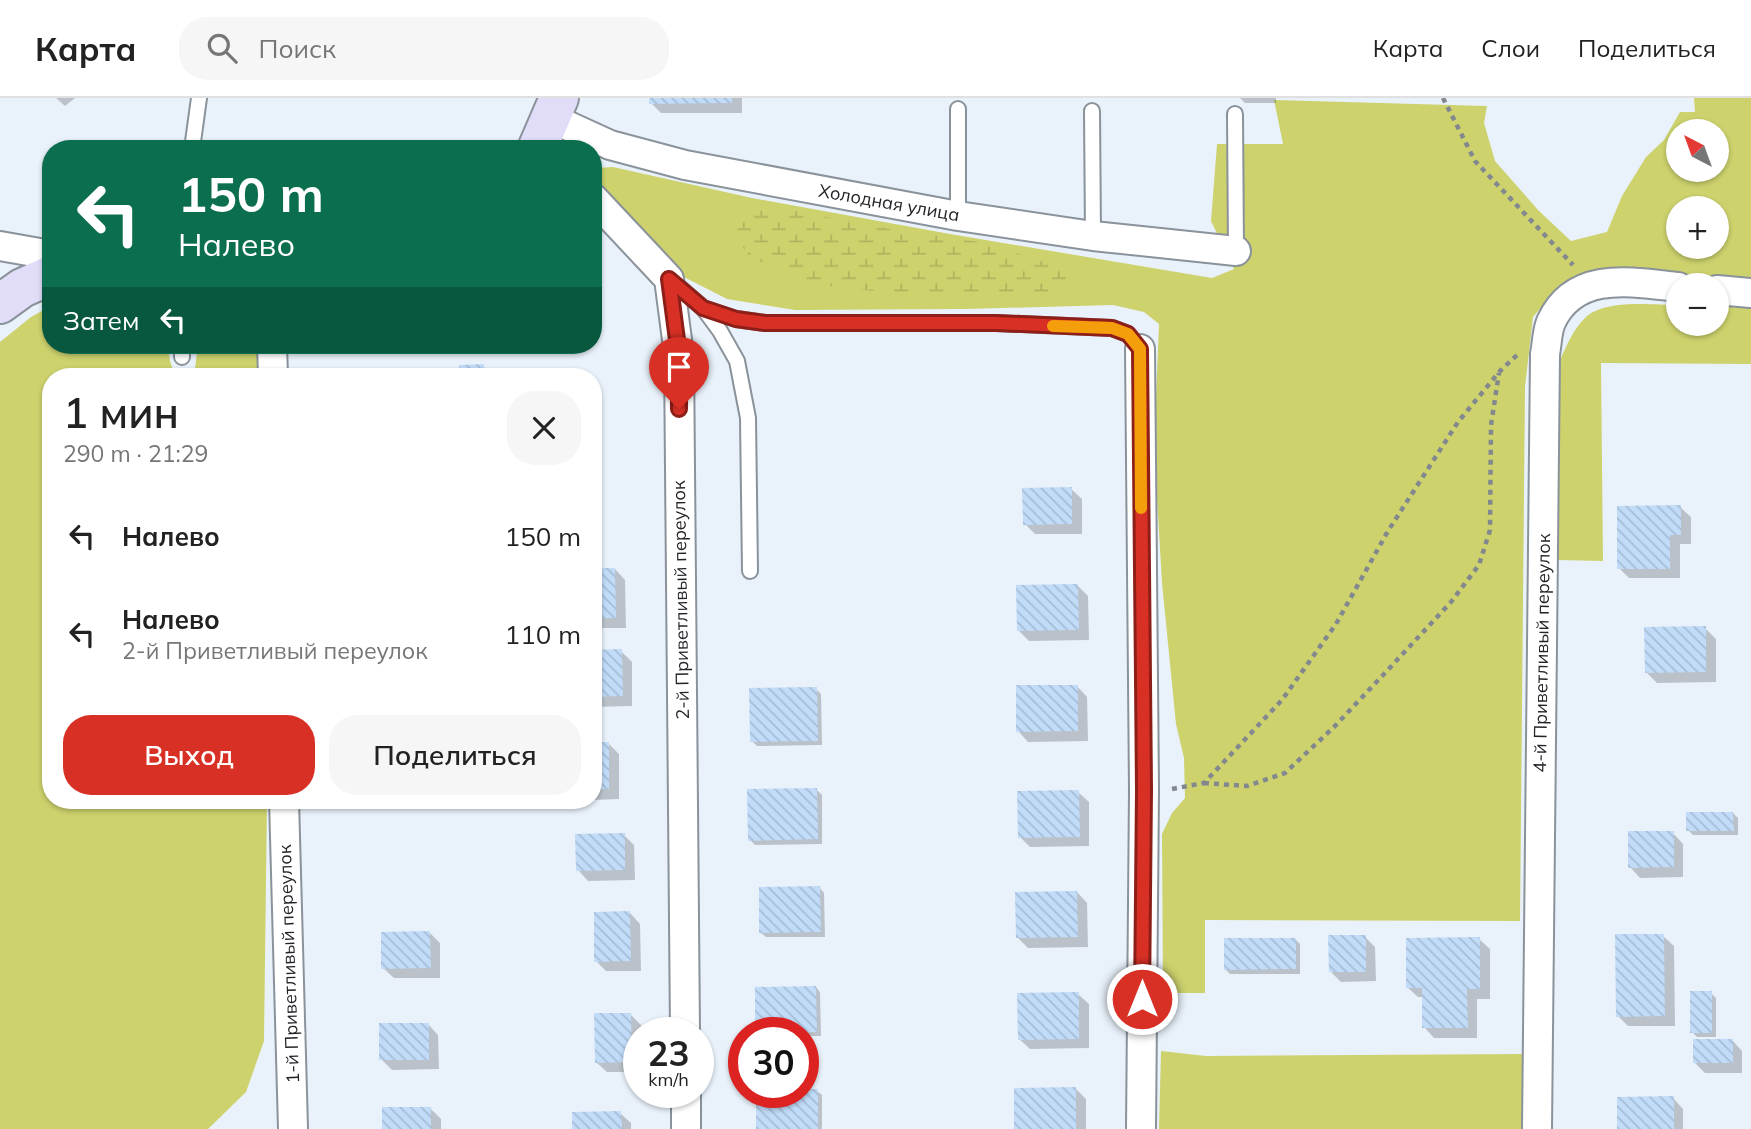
<!DOCTYPE html>
<html lang="ru">
<meta charset="utf-8">
<style>
body{margin:0;font-family:Mulish,sans-serif;background:#f6f6f6;color:#222;height:100vh;display:flex;flex-direction:column;font-size:26px;white-space:nowrap}
*{box-sizing:border-box;margin:0}
p{font-size:23px;color:#767676}
.icon{flex:none;width:38px;height:38px;fill:none;stroke:currentColor;stroke-width:2;stroke-linecap:round;stroke-linejoin:round}
.map{position:relative;flex:1;overflow:hidden}
.details{position:absolute;left:42px;top:270px;width:560px;height:441px;display:flex;flex-direction:column;background:#fff;border-radius:28px;box-shadow:0 2px 5px #0004}
.details>*{flex:none}
.guide{position:absolute;left:42px;top:42px;width:560px;height:214px;border-radius:28px;box-shadow:0 2px 5px #0004;background:#0b6e4f;color:#fff;overflow:hidden}
.needle{width:46px;rotate:319deg}
.buttons{position:absolute;left:1666px;top:21px;display:grid;gap:14px}
.buttons a{display:grid;place-items:center;width:63px;height:63px;border-radius:50%;background:#fff;box-shadow:0 2px 5px #0004;font-size:35px}
.speed{position:absolute;left:623px;top:919px;display:flex;gap:14px;font-size:35px;font-weight:700;text-align:center}
.speed>*{display:grid;place-content:center;width:91px;height:91px;border-radius:50%;background:#fff;box-shadow:0 2px 5px #0004;line-height:1}
.speed small{font-size:18px;font-weight:400}
.speed .limit{border:10px solid #d22;background:#fff;color:#111}
.pin{position:absolute;display:grid;place-items:center;width:60px;height:60px;color:#fff;margin:-72px -30px;border-radius:50% 50% 50% 0;rotate:-45deg;box-shadow:0 0 7px #0007}
.pin .icon{rotate:45deg}
.me{position:absolute;width:77px;margin:-38px;rotate:0deg;stroke-linejoin:round;filter:drop-shadow(0 0 5px #0008)}
.turn{display:flex;align-items:center;gap:24px;height:147px;padding:0 21px;font-size:32px}
.turn .icon{width:91px;height:91px;stroke-width:2.5}
.turn b{display:block;font-size:49px;line-height:60px}
.then{display:flex;align-items:center;height:66px;padding:0 21px;background:#0003;gap:14px;font-size:26px}
.round{display:grid;place-items:center;flex:none;width:74px;height:74px;border-radius:28px;background:#f6f6f6}
.head{display:flex;align-items:center;justify-content:space-between;height:119px;padding:0 21px}
h1{font-size:42px;font-weight:600;line-height:52px}
.primary-button{display:flex;gap:14px;margin-top:auto;padding:14px 21px}
.primary-button a{flex:1;height:80px;border-radius:28px;background:#d93025;color:#fff;font-size:28px;font-weight:600;line-height:80px;text-align:center}
.primary-button a+a{background:#f6f6f6;color:#222}
ul{padding:0;list-style:none}
li{display:flex;align-items:center;gap:21px;height:98px;padding:0 21px}
li div{flex:1}
li b{display:block;font-size:26px}
li em{font-style:normal}
header{display:flex;align-items:center;gap:42px;box-sizing:border-box;height:98px;padding:0 35px;background:#fff;border-bottom:2px solid #e0e0e0}
header strong{font-size:33px}
nav{display:flex;gap:38px;margin-inline-start:auto;font-size:24px}
.search{width:490px;height:63px;background:#f6f6f6;display:flex;align-items:center;gap:18px;box-sizing:border-box;padding:0 24px;border-radius:28px;color:#767676;font-size:26px}
.map>svg:first-child{display:block}
</style>
<header>
<strong>Карта</strong>
<div class="search"><svg class="icon" aria-label="search" viewBox="0 0 24 24"><circle cx="10" cy="10" r="6"/><path d="M15 15l6 6"/></svg>Поиск</div>
<nav><a>Карта</a><a>Слои</a><a>Поделиться</a></nav>
</header>
<div class="map">
<svg width="1751" height="1031" viewBox="0 0 1751 1031">
<defs>
<pattern id="wetland-marsh" width="20" height="14" patternUnits="userSpaceOnUse" patternTransform="scale(1.75)"><rect width="20" height="14" fill="#cdd26d"/><path d="M1 5h8M5 5V1M11 12h8M15 12V8" fill="none" stroke="#b0b45e"/></pattern>
<pattern id="building-back-hatch" width="6" height="6" patternUnits="userSpaceOnUse" patternTransform="scale(1.75)"><rect width="6" height="6" fill="#c1dcf9"/><path d="M-1 5l2 2M0 0l6 6M5-1l2 2" fill="none" stroke="#a6bcd5"/></pattern>
</defs>
<rect width="100%" height="100%" fill="#e9f2fb"/>
<path fill="#cdd26d" fill-rule="evenodd" d="M1694,0H1751V179H1720L1615,172L1570,183L1556,192L1533,219L1525,289L1520,823L1205,822V895H1163L1162,736L1172,715L1185,700L1184,660L1176,626L1162,485L1154,348L1159,226L1144,214L1113,207L967,211L795,212L727,201L678,176L593,82V76L598,70L613,69L752,100L950,136L1212,180L1234,171L1211,123L1217,46H1283L1274,2L1487,8L1484,25L1495,63L1538,112L1571,143L1607,134L1622,98L1646,59L1664,42L1680,14H1695ZM1678,33H1717V72H1678ZM1678,110H1717V149H1678Z
M1751,205V266L1601,265L1603,463L1557,462L1560,262C1567,247 1573,231 1586,219C1606,201 1652,207 1678,207V226H1717V206Z
M51,208V247H168L170,263L175,278H51V702H267L264,943L246,994L208,1031H0V244L31,219Z
M198,247H257L258,278H194Z
M1161,953L1206,958L1524,956V1031H1159Z"/>
<path fill="url(#wetland-marsh)" d="M776,109L877,129L986,145L1059,169L1070,179L1064,192L1033,198L892,195L828,188L786,176L749,158L736,140L740,118Z"/>
<path fill="#0003" d="M56,0H75L65,8Z
M651,0H742V15H661L651,5Z
M1240,0H1276V5H1245Z
M483,268L488,273V278H461L460,269Z
M593,336H594V383H593Z
M1071,391L1082,401V436H1035L1025,426Z
M1680,409L1691,419V446H1680V480H1629L1619,470Z
M615,471L625,482L626,530H593V472Z
M1078,488L1088,498L1089,542L1029,543L1019,533Z
M1705,530L1716,541V584L1657,585L1647,575Z
M593,553H621L632,564V608L593,609Z
M1077,588L1087,599L1088,643L1028,644L1018,633Z
M816,591L821,596L822,647L757,648L752,643Z
M593,645H608L619,656V701L593,702Z
M817,692L822,697V746L755,747L750,742Z
M1078,694L1089,704V748L1030,749L1020,739Z
M1733,715L1738,720V737H1693L1688,732Z
M1673,735L1683,746V779L1640,780L1630,769Z
M624,737L634,747L635,782L588,783L578,772Z
M820,790L824,795L825,839H766L761,835Z
M1077,794L1087,805L1088,849L1028,850L1018,840Z
M630,815L640,826L641,873H606L596,863Z
M430,835L440,845V880H394L383,870Z
M1663,838L1674,848L1675,928H1628L1618,918Z
M1365,839L1375,849L1376,883L1341,884L1330,873Z
M1295,841L1300,846V876H1230L1225,871Z
M1479,841L1490,851V901H1477V940H1434L1424,929V899H1418L1407,889Z
M816,889L820,894L821,938H803V934H757L756,890Z
M1711,895L1716,900V939H1697L1692,934Z
M1078,896L1089,906V950L1030,951L1019,941Z
M631,917L641,927V934H639V974H607L596,964Z
M428,926L438,937L439,971L392,972L381,961Z
M1732,942L1742,953V975H1705L1695,965Z
M1075,990L1086,1001V1031H1016Z
M817,993L822,997V1031H758V994Z
M1673,1000L1683,1011V1031H1619Z
M430,1010L441,1021V1031H383Z
M620,1015L631,1025V1031H574Z"/>
<path fill="url(#building-back-hatch)" d="M649,0H732V5L649,6Z
M484,266V278H459V267Z
M1072,389V426L1023,427L1022,390Z
M1681,407V437H1670V471H1617V408Z
M593,470H615L616,520H593Z
M1078,486L1079,532L1017,533L1016,487Z
M1706,528V574L1645,575L1644,529Z
M622,551L623,598L593,599V552Z
M1016,587H1078V633L1016,634Z
M817,589L818,643L750,644L749,590Z
M593,644H609V691L593,692Z
M817,690L818,741L748,743L747,691Z
M1079,692L1080,739L1018,740L1017,693Z
M1686,714H1733L1734,733H1686Z
M1628,733H1674V769L1628,770Z
M625,735V772L576,773L575,736Z
M820,788L821,834L759,835V789Z
M1077,793L1078,839L1016,840L1015,794Z
M630,813L631,863L594,864V814Z
M430,833L431,870L381,871V834Z
M1615,836H1664L1665,918L1616,919Z
M1328,837H1366V874H1329Z
M1480,839V891H1467L1468,930H1422V890H1406V840Z
M1224,840H1296V871L1224,872Z
M816,888L817,934H755V889Z
M1690,893H1712V935H1690Z
M1079,894V941L1018,942L1017,895Z
M594,915H631L632,964L595,965Z
M379,925H429V962H379Z
M1693,941H1733V965H1693Z
M1076,989V1031H1014V990Z
M803,991H818V1031H756V994H803Z
M1674,998V1031H1617V999Z
M382,1009H431V1031H382Z
M621,1013L622,1031H572V1014Z"/>
<g fill="none" stroke-linecap="round" stroke-linejoin="round">
<defs>
<path id="lane" d="M958,11V118
M1092,13L1093,138
M1235,16L1236,153
M192,51L199,0
M672,183L703,210L736,221L765,225H996L1112,230L1128,236L1140,251
M703,210L720,233L737,263L748,320L750,473
M182,247V259"/>
<path id="street" d="M551,20L610,47L685,67L958,118L1093,138L1236,153
M593,100L669,181L679,257L685,934
M0,148L51,157
M1717,192L1751,195
M272,247L273,278
M1140,251L1144,692L1141,1031
M284,702L293,1031
M686,994V1031
M1537,1031L1545,256C1547,246 1547,233 1551,224C1575,172 1632,184 1678,189"/>
<path id="secondary" d="M537,51L559,0
M0,206L22,190L51,177"/>
</defs>
<use href="#lane" stroke="#8a929a" stroke-width="18"/>
<use href="#street" stroke="#8a929a" stroke-width="32"/>
<use href="#secondary" stroke="#8a929a" stroke-width="42"/>
<path stroke="#82888e" stroke-width="4.5" stroke-dasharray="5 5" stroke-linecap="butt" d="M1443,0L1475,63L1573,167
M1204,685L1247,688L1285,675L1334,629L1384,576L1451,504L1479,467L1490,432L1491,327L1499,275
M1172,691L1204,685L1282,602L1336,526L1388,433L1458,324L1500,273L1517,257"/>
<use href="#lane" stroke="#fff" stroke-width="14"/>
<use href="#street" stroke="#fff" stroke-width="28"/>
<use href="#secondary" stroke="#e1ddf9" stroke-width="38"/>
</g>
<g fill="none" stroke-linecap="round" stroke-linejoin="round">
<defs>
<path id="route" d="M679,311V257L669,181L703,210L736,221L765,225H996L1112,230L1128,236L1140,251L1144,692L1142,901"/>
</defs>
<use href="#route" stroke="#8d1f18" stroke-width="18"/>
<use href="#route" stroke="#d93025" stroke-width="12"/>
<path stroke="#f59e0b" stroke-width="12" d="M1053,228L1112,230L1128,236L1140,251L1141,410"/>
</g>
<g text-anchor="middle" stroke-width="6" stroke-linejoin="round" paint-order="stroke">
<g font-size="18" fill="#212327" stroke="#fff">
<text transform="translate(889 105) rotate(10)" y="6">Холодная улица</text>
<text transform="translate(681 502) rotate(-91)" y="6">2-й Приветливый переулок</text>
<text transform="translate(1542 555) rotate(-89)" y="6">4-й Приветливый переулок</text>
<text transform="translate(289 866) rotate(-92)" y="6">1-й Приветливый переулок</text>
</g>
</g>
</svg>
<div class="buttons">
<a><svg class="needle" viewBox="-14 -14 28 28"><path d="M0-13l5 13h-10z" fill="#e53935"/><path d="M0 13l5-13h-10z" fill="#767676"/></svg></a>
<a>+</a>
<a>−</a>
</div>
<div class="speed"><div>23<small>km/h</small></div><div class="limit">30</div></div>
<div class="pin" style="left:679px;top:311px;background:#d93025"><svg class="icon" aria-label="arrive" viewBox="0 0 24 24"><path d="M6 21V4h12l-3 4 3 4H6"/></svg></div>
<svg class="me" style="left:1142px;top:901px" viewBox="-20 -20 40 40"><circle r="17" fill="#d93025" stroke="#fff" stroke-width="3"/><path d="M0-11L8 9 0 5-8 9z" fill="#fff"/></svg>
<div class="guide">
<div class="turn"><svg class="icon" aria-label="left" viewBox="0 0 24 24"><path d="M17 20v-9H6M10 6l-5 5 5 5"/></svg><div><b>150 m</b>Налево</div></div>
<div class="then">Затем<svg class="icon" aria-label="left" viewBox="0 0 24 24"><path d="M17 20v-9H6M10 6l-5 5 5 5"/></svg></div>
</div>
<section class="details">
<div class="head"><div><h1>1 мин</h1><p>290 m · 21:29</p></div><a class="round"><svg class="icon" aria-label="close" viewBox="0 0 24 24"><path d="M6 6l12 12M18 6L6 18"/></svg></a></div>
<ul>
<li><svg class="icon" aria-label="left" viewBox="0 0 24 24"><path d="M17 20v-9H6M10 6l-5 5 5 5"/></svg><div><b>Налево</b></div><em>150 m</em></li>
<li><svg class="icon" aria-label="left" viewBox="0 0 24 24"><path d="M17 20v-9H6M10 6l-5 5 5 5"/></svg><div><b>Налево</b><p>2-й Приветливый переулок</p></div><em>110 m</em></li>
</ul>
<div class="primary-button"><a>Выход</a><a>Поделиться</a></div>
</section>
</div>
